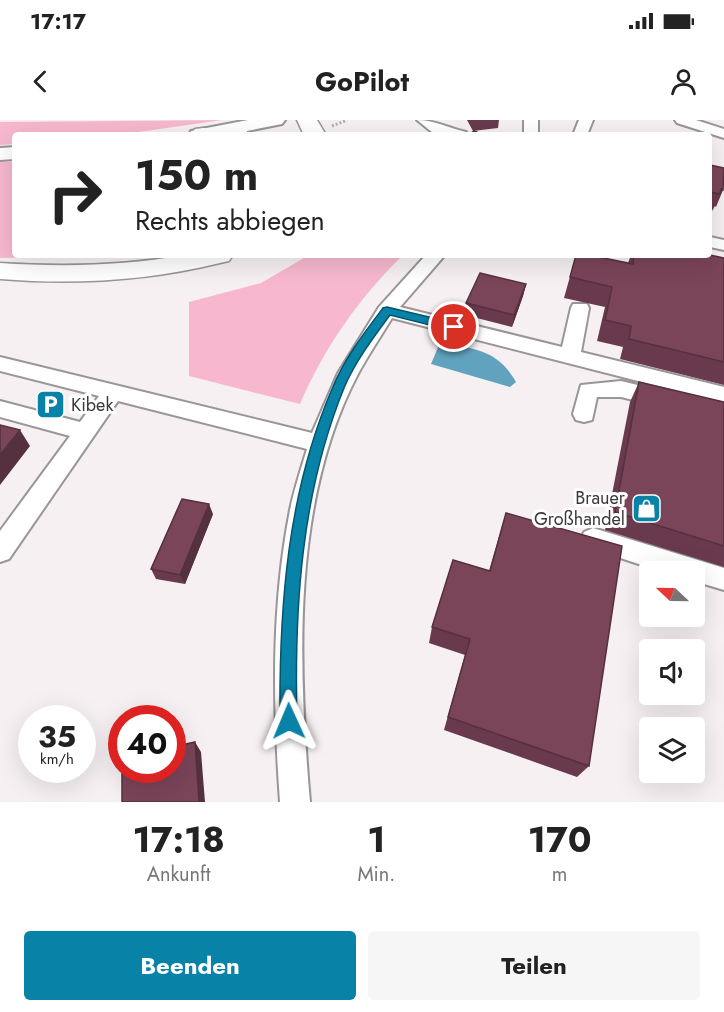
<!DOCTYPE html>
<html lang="de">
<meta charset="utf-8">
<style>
body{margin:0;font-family:Jost,sans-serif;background:#f6f6f6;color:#222;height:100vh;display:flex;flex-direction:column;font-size:22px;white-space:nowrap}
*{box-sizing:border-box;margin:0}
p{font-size:20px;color:#767676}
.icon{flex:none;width:33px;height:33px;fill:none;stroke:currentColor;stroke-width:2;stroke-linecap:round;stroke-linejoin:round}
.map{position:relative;height:682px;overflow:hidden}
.drawer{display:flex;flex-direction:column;background:#fff;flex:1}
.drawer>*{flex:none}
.banner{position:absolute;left:12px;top:12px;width:700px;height:126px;border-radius:6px;box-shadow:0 6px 24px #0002;background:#fff;color:#222;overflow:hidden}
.needle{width:39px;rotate:292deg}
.tools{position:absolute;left:639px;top:441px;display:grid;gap:12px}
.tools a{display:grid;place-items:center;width:66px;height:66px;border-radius:6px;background:#fff;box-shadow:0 6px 24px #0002;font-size:30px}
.speed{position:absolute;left:18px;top:585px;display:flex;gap:12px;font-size:30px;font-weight:700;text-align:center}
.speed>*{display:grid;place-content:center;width:78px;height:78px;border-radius:50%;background:#fff;box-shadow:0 6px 24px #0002;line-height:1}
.speed small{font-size:15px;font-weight:400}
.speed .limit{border:9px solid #d22;background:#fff;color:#111}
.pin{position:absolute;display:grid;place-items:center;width:51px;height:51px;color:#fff;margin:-26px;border:3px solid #fff;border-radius:50%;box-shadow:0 2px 6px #0007}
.me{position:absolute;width:66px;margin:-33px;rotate:359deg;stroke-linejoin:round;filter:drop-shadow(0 0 4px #0008)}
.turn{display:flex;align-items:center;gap:21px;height:126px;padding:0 24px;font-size:27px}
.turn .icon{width:78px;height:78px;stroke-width:2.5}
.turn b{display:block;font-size:42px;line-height:51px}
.eta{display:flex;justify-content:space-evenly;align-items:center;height:102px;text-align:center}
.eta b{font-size:36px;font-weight:700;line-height:42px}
.action{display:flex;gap:12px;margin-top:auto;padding:12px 24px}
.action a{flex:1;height:69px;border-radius:6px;background:#0882a7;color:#fff;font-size:24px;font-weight:700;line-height:69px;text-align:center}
.action a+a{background:#f6f6f6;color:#222}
.status{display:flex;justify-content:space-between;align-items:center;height:42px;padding:0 30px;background:#fff;direction:ltr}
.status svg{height:16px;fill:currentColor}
header{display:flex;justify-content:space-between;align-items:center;height:78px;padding:0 24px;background:#fff;font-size:27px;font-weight:700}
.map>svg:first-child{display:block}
</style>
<div class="status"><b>17:17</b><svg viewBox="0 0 49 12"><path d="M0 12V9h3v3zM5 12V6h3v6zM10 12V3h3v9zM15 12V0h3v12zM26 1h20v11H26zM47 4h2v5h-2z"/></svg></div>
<header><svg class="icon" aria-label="back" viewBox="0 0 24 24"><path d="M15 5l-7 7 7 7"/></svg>GoPilot<svg class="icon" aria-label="person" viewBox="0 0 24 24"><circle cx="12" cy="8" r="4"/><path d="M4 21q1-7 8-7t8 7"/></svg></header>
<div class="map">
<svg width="724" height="682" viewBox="0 0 724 682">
<rect width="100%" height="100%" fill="#f6f0f2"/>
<path fill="#f7b8cf" d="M222,0L118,15H15V24L0,25V2Z
M0,42H15V135H128L0,138Z
M309,135H403C359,178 324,228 300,284L189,256V182L261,163Z"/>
<path fill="#61a3bf" d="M451,224C482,230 500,234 516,262L510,267L431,244L439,225Z"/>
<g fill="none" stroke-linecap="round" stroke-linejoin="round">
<defs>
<path id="minor" d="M417,0C434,0 449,8 466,12L468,15L433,13Z
M524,0H538V15H524Z
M579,0H593L587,15H573Z
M675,0H696L724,9V18L677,3Z
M710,117L724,120V130L710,127Z
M426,135H445L400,187L562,227L571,188L573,184H587L589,188L581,232L724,267V283L392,198C381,216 369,234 359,252C291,379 298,544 310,682H280C273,584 271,487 290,390C294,370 301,349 307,329L118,281L9,439L0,442V411L70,316L0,297V281L80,302L99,276L0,251V237L312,313L338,253L379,187Z
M621,261L724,286V302L621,277H597L592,300L584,302L576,300L573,294L581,265Z
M593,408L724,448V470L694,461V452H663L584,426L581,419L584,412Z"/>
<path id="major" d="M248,0H285L282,4L227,15H189L191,11Z
M15,27V39L0,40V28Z"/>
<path id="highway" d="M297,0H317L326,15H304Z
M203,8L246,10L249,15L192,14L195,9Z
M184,135H233L229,141L220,143C147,161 75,165 0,159V143C62,147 123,146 184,135Z"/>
</defs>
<use href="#minor" stroke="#9a9597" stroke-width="4"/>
<use href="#major" stroke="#9a9597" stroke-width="4"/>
<use href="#highway" stroke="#9a9597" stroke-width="3"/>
<path stroke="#b4afb0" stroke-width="3" stroke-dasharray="2 2" stroke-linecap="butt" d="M332,6L347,0"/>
<use href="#minor" fill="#fff" fill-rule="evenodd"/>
<use href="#major" fill="#fff" fill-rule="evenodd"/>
<use href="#highway" fill="#fff" fill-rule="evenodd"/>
</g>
<path fill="#693a4d" d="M467,0H499L498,8L473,11Z
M710,45L723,70L716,87L715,86L712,91H710Z
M576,135L628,143L631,135H710L724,138V265L620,239L623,227L597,221L605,187L564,178Z
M526,164L523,176L512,207L465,195L466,183Z
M639,262L724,282V447L605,410L630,282Z
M506,393L589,646L577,657L444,610L465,535L429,523L432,507L489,451Z
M213,394L185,464L156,459L151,449Z"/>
<path fill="#55303e" d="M526,164L523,176L512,207L514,195Z
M20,310L30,326L0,365V335Z
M209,384L213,394L185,464L180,455Z
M195,622L201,632L205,682H199Z"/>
<path fill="#7a4459" stroke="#55303e" stroke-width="1.5" d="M474,11L484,15H468Z
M710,45L724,48L723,70L721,69L720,74L710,72Z
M576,135H589L633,144L634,135H710L724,138V242L629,219L631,206L605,200L612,167L570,157Z
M480,153L526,164L514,195L466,183Z
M639,262L724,282V426L615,392Z
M0,305L20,310L0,335Z
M182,379L209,384L180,455L151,449Z
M506,393L622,426L589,646L448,597L470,519L432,507L453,440L490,451Z
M195,622L199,682H122V650H172V627Z"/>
<path fill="#0882a7" stroke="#05546d" stroke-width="1.5" d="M387,187L454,203L460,207L454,211L390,195C373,218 355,242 344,268C301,374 294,488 297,601L295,607L289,610L282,607L280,601C279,488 287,374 332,269C344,239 364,213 383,188Z"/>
<defs>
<symbol id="parking-square" viewBox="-11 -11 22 22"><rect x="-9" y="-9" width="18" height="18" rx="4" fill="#0882a7" stroke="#fff"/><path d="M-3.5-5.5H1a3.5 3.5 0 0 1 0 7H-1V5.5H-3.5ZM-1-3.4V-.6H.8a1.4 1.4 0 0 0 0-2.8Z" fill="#fff"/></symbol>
<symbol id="shop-square" viewBox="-11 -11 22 22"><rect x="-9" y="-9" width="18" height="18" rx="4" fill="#0882a7" stroke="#fff"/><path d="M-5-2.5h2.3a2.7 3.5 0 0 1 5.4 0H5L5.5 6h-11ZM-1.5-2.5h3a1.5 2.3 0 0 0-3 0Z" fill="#fff"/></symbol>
</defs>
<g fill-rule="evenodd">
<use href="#parking-square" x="34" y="268" width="33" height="33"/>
<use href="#shop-square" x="630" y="372" width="33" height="33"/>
</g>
<g text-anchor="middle" stroke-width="6" stroke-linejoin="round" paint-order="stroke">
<g font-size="18" fill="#3b3839" stroke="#fff" text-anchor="start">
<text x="71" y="291">Kibek</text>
<text x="625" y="384" text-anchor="end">Brauer<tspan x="625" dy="21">Großhandel</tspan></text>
</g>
</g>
</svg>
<div class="tools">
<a><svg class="needle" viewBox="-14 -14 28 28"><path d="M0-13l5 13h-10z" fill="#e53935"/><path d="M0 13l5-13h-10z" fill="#767676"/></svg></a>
<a><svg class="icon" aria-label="sound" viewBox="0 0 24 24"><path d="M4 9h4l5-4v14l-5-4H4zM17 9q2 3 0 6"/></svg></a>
<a><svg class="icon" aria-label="layers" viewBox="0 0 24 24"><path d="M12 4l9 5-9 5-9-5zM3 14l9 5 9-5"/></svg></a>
</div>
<div class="speed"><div>35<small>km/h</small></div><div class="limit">40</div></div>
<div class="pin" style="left:454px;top:207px;background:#d93025"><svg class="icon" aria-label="arrive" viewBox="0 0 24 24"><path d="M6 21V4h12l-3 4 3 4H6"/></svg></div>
<svg class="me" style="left:289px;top:601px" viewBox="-20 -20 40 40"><path d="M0-17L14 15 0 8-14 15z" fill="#0882a7" stroke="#fff" stroke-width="4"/></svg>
<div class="banner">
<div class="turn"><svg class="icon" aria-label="right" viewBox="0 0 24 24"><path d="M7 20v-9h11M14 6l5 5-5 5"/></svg><div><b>150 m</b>Rechts abbiegen</div></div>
</div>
</div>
<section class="drawer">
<div class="eta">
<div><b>17:18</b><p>Ankunft</p></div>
<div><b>1</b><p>Min.</p></div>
<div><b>170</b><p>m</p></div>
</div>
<div class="action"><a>Beenden</a><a>Teilen</a></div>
</section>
